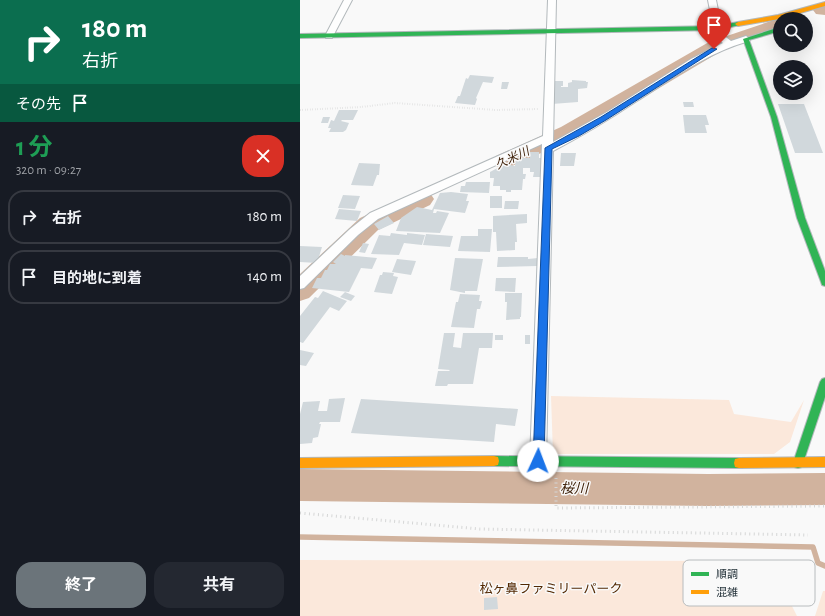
<!DOCTYPE html>
<html lang="ja">
<meta charset="utf-8">
<style>
body{margin:0;font-family:"Alegreya Sans","Noto Sans JP",sans-serif;background:#242831;color:#f1f3f6;height:100vh;display:flex;flex-direction:column;font-size:15px;white-space:nowrap}
*{box-sizing:border-box;margin:0}
p{font-size:13px;color:#9ea1a6}
.icon{flex:none;width:22px;height:22px;fill:none;stroke:currentColor;stroke-width:2;stroke-linecap:round;stroke-linejoin:round}
.map{position:relative;flex:1;overflow:hidden}
.drawer{display:flex;flex-direction:column;background:#171b24;width:300px}
.drawer>*{flex:none}
.top-card{background:#0b6e4f;color:#fff;overflow:hidden}
.buttons{position:absolute;left:473px;top:12px;display:grid;gap:8px}
.buttons a{display:grid;place-items:center;width:40px;height:40px;border-radius:50%;background:#171b24;box-shadow:0 4px 16px #0002;font-size:20px}
.pin{position:absolute;display:grid;place-items:center;width:34px;height:34px;color:#fff;margin:-41px -17px;border-radius:50% 50% 50% 0;rotate:-45deg;box-shadow:0 0 4px #0007}
.pin .icon{rotate:45deg}
.me{position:absolute;width:44px;margin:-22px;rotate:2deg;stroke-linejoin:round;filter:drop-shadow(0 0 3px #0008)}
.turn{display:flex;align-items:center;gap:14px;height:84px;padding:0 16px;font-size:18px}
.turn .icon{width:52px;height:52px;stroke-width:2.5}
.turn b{display:block;font-size:28px;line-height:34px}
.then{display:flex;align-items:center;height:38px;padding:0 16px;background:#0003;gap:8px;font-size:15px}
.round{display:grid;place-items:center;flex:none;width:42px;height:42px;border-radius:16px;background:#242831}
.headline{display:flex;align-items:center;justify-content:space-between;height:68px;padding:0 16px}
h1{font-size:24px;font-weight:700;line-height:30px;color:#1e9e55}
.action{display:flex;gap:8px;margin-top:auto;padding:8px 16px}
.action a{flex:1;height:46px;border-radius:16px;background:#6b747a;color:#fff;font-size:16px;font-weight:700;line-height:46px;text-align:center}
.action a+a{background:#242831;color:#f1f3f6}
ul{padding:0;list-style:none}
li{display:flex;align-items:center;gap:12px;height:54px;margin:0 8px 6px;padding:0 8px;border:2px solid #363941;border-radius:16px}
li div{flex:1}
li b{display:block;font-size:15px}
li em{font-style:normal}
main{display:flex;flex:1;min-height:0}
.map>svg:first-child{display:block}
</style>
<main>
<section class="drawer">
<div class="top-card">
<div class="turn"><svg class="icon" aria-label="right" viewBox="0 0 24 24"><path d="M7 20v-9h11M14 6l5 5-5 5"/></svg><div><b>180 m</b>右折</div></div>
<div class="then">その先<svg class="icon" aria-label="arrive" viewBox="0 0 24 24"><path d="M6 21V4h12l-3 4 3 4H6"/></svg></div>
</div>
<div class="headline"><div><h1>1 分</h1><p>320 m · 09:27</p></div><a class="round" style="background:#d93025;color:#fff"><svg class="icon" aria-label="close" viewBox="0 0 24 24"><path d="M6 6l12 12M18 6L6 18"/></svg></a></div>
<ul>
<li><svg class="icon" aria-label="right" viewBox="0 0 24 24"><path d="M7 20v-9h11M14 6l5 5-5 5"/></svg><div><b>右折</b></div><em>180 m</em></li>
<li><svg class="icon" aria-label="arrive" viewBox="0 0 24 24"><path d="M6 21V4h12l-3 4 3 4H6"/></svg><div><b>目的地に到着</b></div><em>140 m</em></li>
</ul>
<div class="action"><a>終了</a><a>共有</a></div>
</section>
<div class="map">
<svg width="525" height="616" viewBox="0 0 525 616">
<rect width="100%" height="100%" fill="#f9f9f9"/>
<path fill="#fbe8db" d="M251,396L429,400L434,414L491,422L504,400L490,442L474,454H253Z
M0,560L497,561L501,574L491,604L497,616H0Z
M523,591H525V616H515Z"/>
<g fill="none" stroke-linecap="round" stroke-linejoin="round">
<path stroke="#d1b39e" stroke-width="5.5" d="M0,537L513,547L518,563L525,566"/>
<path fill="#d1b39e" fill-rule="evenodd" d="M525,5V15L516,14L513,10L516,6Z
M480,18L485,19H480V29L423,50L277,137L212,166L204,169L196,166L193,161L196,156L261,127L409,42Z
M122,190L130,193L134,199L130,205L78,230L9,298L0,301V274L60,218Z
M0,469L408,474L525,473V505L408,506L0,501Z"/>
</g>
<path fill="#d1d8dc" d="M170,75L194,77L192,83L183,82L176,98L177,99L175,105L155,103L158,96H160L166,78L168,79Z
M272,80L286,81V82H288L287,88L278,89V102L252,104V81H263V86H261V87H268V83L272,82Z
M202,82H209L207,89H201Z
M383,102H393L394,107H384Z
M478,104H504L523,153H495Z
M39,110H58L53,120H42L41,121L49,123L46,130L43,132H29L31,128H28L31,120L34,121Z
M383,115H406L409,125H405L407,133H385Z
M23,117H30L28,123H21Z
M230,152H239V158H230Z
M261,153H276L274,166H260Z
M216,158H242L241,177H233L234,172H230V168H223V174H226L225,179H223L222,190H211V192H206V190H200V186H193L194,178H190V172L205,164L215,166Z
M59,163L80,164L79,175H77L73,186L51,185Z
M166,182H190L189,193L160,192L161,186H165Z
M151,192L168,194L166,201H169L165,213L134,209L133,213H136L137,211L149,213L140,233L96,231L101,218L117,207L132,210L140,193Z
M43,195L60,196L55,209L38,208Z
M190,196H202V208H190Z
M205,201H219L218,209H204Z
M39,209L61,211L57,221L35,219Z
M227,214V223L216,224L217,242H215V250L197,251L196,232H193V216Z
M88,216L94,223L79,230L74,224Z
M178,229H192L190,252L158,251L161,236H178Z
M91,233L107,235V233L125,235L122,245L104,243L99,255L71,254L79,235L90,236Z
M126,234L153,236L150,247L123,245Z
M63,243L69,244L65,253L59,252Z
M0,246L22,247L17,263L0,262Z
M41,254L45,256V255L77,258L72,269L61,268L49,292L12,288L17,278H21L25,270H27L30,264H36L33,262Z
M198,257H228V259L238,258L237,266L197,267Z
M155,258L183,259L177,291H165V293L150,290Z
M97,259L116,261L111,275L92,272Z
M83,272L94,273L93,276L98,277L92,294L74,292L80,275H82Z
M196,278H216L215,292L195,291Z
M23,291L47,301L39,311L30,307L3,343L0,342V316L15,297L18,298Z
M45,292L55,296L51,301L40,297Z
M205,293H222L221,317H220V319L206,320L207,302H205Z
M160,294L180,295L179,301H182L180,309H177L174,328L151,327L156,302H158Z
M144,333H155L153,347L161,348L163,333H193L192,348H179L173,384H148L147,386H135L138,371H149L150,370L138,369Z
M195,335H203V340H195Z
M225,335H230V344H225Z
M0,350L14,353L6,366L0,365Z
M45,398L40,422H20L19,424H21L18,437L13,438L12,443L0,444V414L3,402L20,401L18,411H27L29,399Z
M61,399L218,409L215,426L196,424L194,442L51,433Z
M197,597L198,609L184,610V598Z"/>
<g fill="none" stroke-linecap="round" stroke-linejoin="round">
<defs>
<path id="street" d="M44,0H52L32,38H26L25,36Z
M248,0H256L253,142L307,112L391,59L423,43L415,36L408,0H416L423,35L431,41L446,36L450,39L449,41C407,53 373,78 337,101C310,119 282,136 253,151L246,461L243,466L238,469L233,466L230,461L242,144L78,219L58,235L4,288L0,289V276L50,229L70,213L243,136Z"/>
<path id="fast" d="M438,22L441,24L440,25L417,30L0,38V34L417,26Z
M480,27V31L449,40L477,117L505,218L525,271V286L522,285L521,282L497,218L471,117L443,39Z
M525,378V397L503,463L502,467L498,468L494,467L493,463L520,382L522,379Z
M194,456L439,458L443,459L444,463L443,467L439,468L194,466L190,465L189,461L190,457Z"/>
<path id="slow" d="M525,2V6L479,19L438,26L435,24L438,22L478,15Z
M194,456L198,457L199,461L198,465L194,466L0,468V458Z
M525,457V467L439,468L435,467L434,463L435,459L439,458Z"/>
</defs>
<use href="#street" stroke="#b3b9bc" stroke-width="2"/>
<use href="#fast" stroke="#b3b9bc" stroke-width="2"/>
<use href="#slow" stroke="#b3b9bc" stroke-width="2"/>
<path stroke="#d5d6d6" stroke-width="2" stroke-dasharray="0.5 2" stroke-linecap="butt" d="M0,110L61,107L95,103L196,110L238,109"/>
<path stroke="#d5d6d6" stroke-width="3" stroke-dasharray="1 3.5" stroke-linecap="butt" d="M256,478V508L525,506
M0,513L180,529L508,535"/>
<use href="#street" fill="#fefefe" fill-rule="evenodd"/>
<use href="#fast" fill="#30b455" fill-rule="evenodd"/>
<use href="#slow" fill="#ff9f0a" fill-rule="evenodd"/>
</g>
<path fill="#1a73e8" stroke="#114b97" d="M412,48L417,49L306,120L279,136L252,149L244,461L242,464L238,466L234,464L233,461L245,148L301,117Z"/>
<g text-anchor="middle" stroke-width="3" stroke-linejoin="round" paint-order="stroke">
<g font-size="12" font-style="italic" fill="#40220a" stroke="#f9f9f9">
<text transform="translate(212 158) rotate(-25)" y="4">久米川</text>
</g>
<g font-size="13" fill="#532903" stroke="#f9f9f9">
<text x="251" y="593">松ヶ鼻ファミリーパーク</text>
</g>
<g font-size="14" font-style="italic" fill="#40220a" stroke="#f9f9f9">
<text transform="translate(274 488) rotate(1)" y="5">桜川</text>
</g>
</g>
<rect x="383" y="560" width="132" height="46" rx="6" fill="#f9f9f9" stroke="#b8bcbe" stroke-width="1"/>
<rect x="391" y="572" width="18" height="4" fill="#30b455"/>
<rect x="391" y="590" width="18" height="4" fill="#ff9f0a"/>
<g font-size="11" fill="#1f2d35">
<text x="416" y="578">順調</text>
<text x="416" y="596">混雑</text>
</g>
</svg>
<div class="buttons">
<a><svg class="icon" aria-label="search" viewBox="0 0 24 24"><circle cx="10" cy="10" r="6"/><path d="M15 15l6 6"/></svg></a>
<a><svg class="icon" aria-label="layers" viewBox="0 0 24 24"><path d="M12 4l9 5-9 5-9-5zM3 14l9 5 9-5"/></svg></a>
</div>
<div class="pin" style="left:414px;top:49px;background:#d93025"><svg class="icon" aria-label="arrive" viewBox="0 0 24 24"><path d="M6 21V4h12l-3 4 3 4H6"/></svg></div>
<svg class="me" style="left:238px;top:461px" viewBox="-20 -20 40 40"><circle r="19" fill="#fff"/><path d="M0-13L10 11 0 6-10 11z" fill="#1a73e8"/></svg>
</div>
</main>
